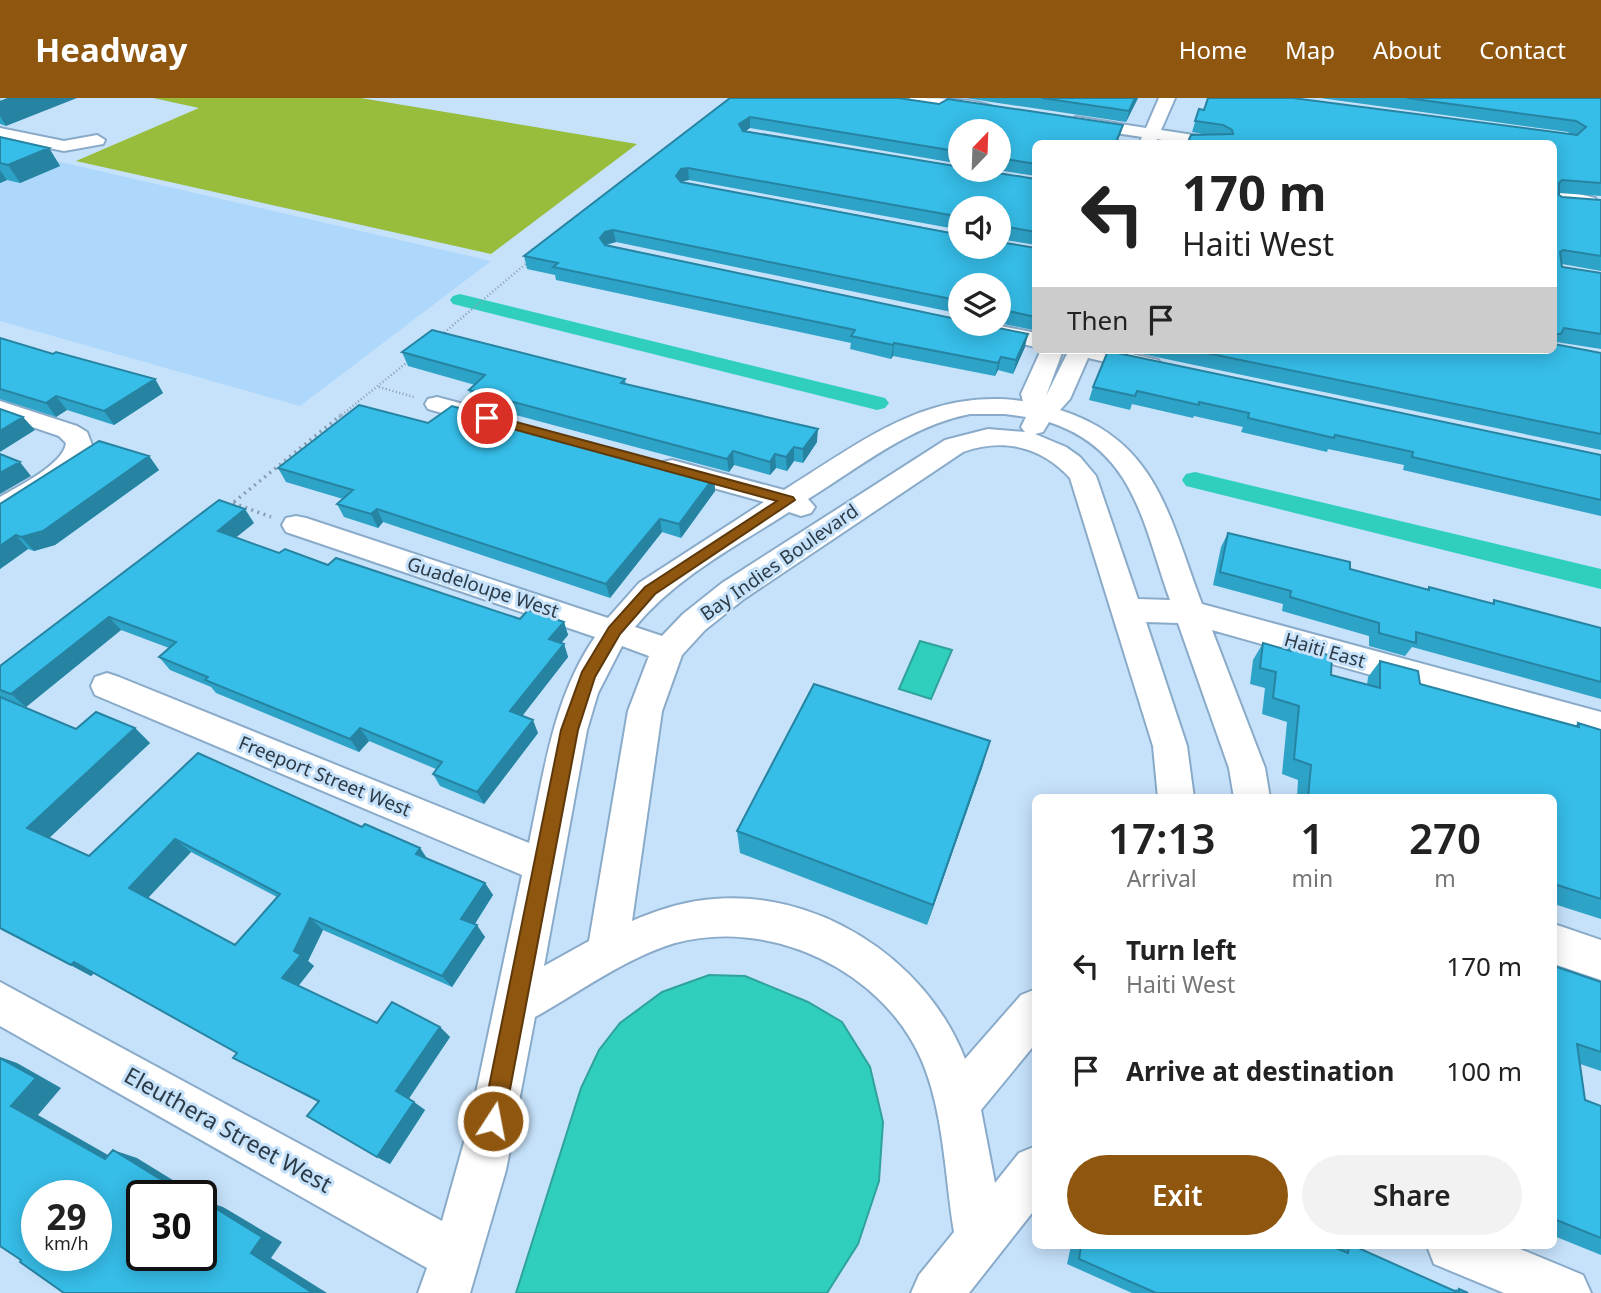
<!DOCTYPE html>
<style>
body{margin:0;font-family:"Noto Sans",sans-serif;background:#f2f2f2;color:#222;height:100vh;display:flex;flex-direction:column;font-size:26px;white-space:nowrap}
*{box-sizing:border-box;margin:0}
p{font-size:23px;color:#767676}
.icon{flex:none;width:38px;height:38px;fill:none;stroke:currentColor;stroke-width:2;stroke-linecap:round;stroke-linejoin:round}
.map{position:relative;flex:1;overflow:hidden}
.drawer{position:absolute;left:1032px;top:696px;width:525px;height:455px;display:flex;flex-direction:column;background:#fff;border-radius:10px;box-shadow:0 4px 18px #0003}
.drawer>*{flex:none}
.guide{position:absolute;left:1032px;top:42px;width:525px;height:214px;border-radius:10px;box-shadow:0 4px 18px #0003;background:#fff;color:#222;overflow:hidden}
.needle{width:46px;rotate:23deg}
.controls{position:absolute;left:948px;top:21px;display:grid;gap:14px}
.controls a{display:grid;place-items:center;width:63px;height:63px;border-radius:50%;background:#fff;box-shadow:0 4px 18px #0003;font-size:35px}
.speed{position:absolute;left:21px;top:1082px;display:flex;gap:14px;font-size:35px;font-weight:700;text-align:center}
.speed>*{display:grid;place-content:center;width:91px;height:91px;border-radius:50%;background:#fff;box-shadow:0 4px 18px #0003;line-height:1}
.speed small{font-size:18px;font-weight:400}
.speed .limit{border:4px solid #111;border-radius:10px;background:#fff;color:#111}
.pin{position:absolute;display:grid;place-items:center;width:60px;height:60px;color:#fff;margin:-30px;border:4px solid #fff;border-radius:50%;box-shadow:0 2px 7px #0007}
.me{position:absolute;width:77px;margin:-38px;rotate:11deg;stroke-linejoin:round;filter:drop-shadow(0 0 5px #0008)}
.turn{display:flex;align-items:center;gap:24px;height:147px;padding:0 35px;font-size:32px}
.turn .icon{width:91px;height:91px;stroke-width:2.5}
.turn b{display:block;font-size:49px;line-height:60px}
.then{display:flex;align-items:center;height:66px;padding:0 35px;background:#0003;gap:14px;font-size:26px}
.eta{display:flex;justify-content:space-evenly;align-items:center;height:119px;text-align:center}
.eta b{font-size:42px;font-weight:600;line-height:49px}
.action{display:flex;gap:14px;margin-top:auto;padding:14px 35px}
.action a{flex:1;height:80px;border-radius:42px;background:#8f5610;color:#fff;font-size:28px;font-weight:600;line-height:80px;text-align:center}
.action a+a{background:#f2f2f2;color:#222}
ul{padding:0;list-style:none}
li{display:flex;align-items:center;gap:21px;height:105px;padding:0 35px}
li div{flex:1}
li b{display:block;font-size:26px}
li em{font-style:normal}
header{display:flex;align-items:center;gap:42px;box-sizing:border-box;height:98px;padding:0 35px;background:#8f5610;color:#fff}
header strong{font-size:33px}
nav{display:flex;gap:38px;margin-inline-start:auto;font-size:24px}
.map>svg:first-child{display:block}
</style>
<header>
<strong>Headway</strong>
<nav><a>Home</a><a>Map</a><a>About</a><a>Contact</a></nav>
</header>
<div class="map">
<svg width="1601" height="1195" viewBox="0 0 1601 1195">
<rect width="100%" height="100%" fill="#c6e2fb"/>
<path fill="#add7fb" d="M0,50L491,163L300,308L0,223Z"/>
<path fill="#98bc3c" d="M153,0H361L637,46L491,156L76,63L199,10Z"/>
<path fill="#30cebd" stroke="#2fa29a" stroke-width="2" d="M920,543L952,552L931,601L899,591Z
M709,877L745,878L808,904L842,924L870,969L883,1024L879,1083L858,1146L827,1195H516L581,990L599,952L620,925L662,894Z"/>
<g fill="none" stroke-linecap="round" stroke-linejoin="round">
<path fill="#30cebd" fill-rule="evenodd" d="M460,196L885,300L889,305L885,310L877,312L453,206L450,202L453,198Z
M1195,374L1601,471V491L1186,388L1182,382L1186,376Z"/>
<defs>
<path id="minor" d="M909,0C930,0 981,0 996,11L988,16L917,5Z
M1159,0H1175L1161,32L1219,41L1227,46H1183L1157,41L1156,46H1139L1142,39L1076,29L1068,24L1076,19L1146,30Z
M0,30L64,43L97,37L105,42L103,46L64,53L0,40Z
M1554,90L1595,100L1597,104L1588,110L1554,102Z
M976,226H991L1036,235V249L976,236L973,231Z
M1041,252H1063L1046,298L1069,252H1113L1158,262L1162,267L1158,272L1150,274L1088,260L1070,301L1060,312C1158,343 1169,420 1202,506L1601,614V642L1212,532L1265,670L1270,700H1234L1229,670L1178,525L1146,524L1187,648L1194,700H1158L1153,648L1070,380C1042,349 1003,339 963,354L744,501L705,532L682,557L662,613L632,823C655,813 679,805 704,802C814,788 926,860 965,961L1021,897L1036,891V945L981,1012L995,1085L1019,1055L1036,1048V1110L969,1195H911L919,1177L954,1134C945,1079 944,1015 922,963C883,872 770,819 675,845C625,860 580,894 535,919L506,1072L470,1195H418L427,1170L0,928V884L442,1123L470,1023L522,777L95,597L91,588L95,579L107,575L119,579L529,745C544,674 553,600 595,539L286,434L282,427L286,420L296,418L306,420L608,520L639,485L764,404L663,376L659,370L663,364L672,362L784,392C862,344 926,290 1023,303L1021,296ZM970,316H1005L1026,319L1021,329L1025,334L988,331L945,342L722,485L683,516L662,538L635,529C675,480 736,448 789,414L801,418L811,415L815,409L808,401C860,369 909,328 970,316ZM1049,324C1135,352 1143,427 1170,502L1138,501L1096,378L1080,359L1066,349L1035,336L1043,334ZM622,548L649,558L628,613L589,843L544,868L587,632L598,595Z
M437,299L501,316L505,321L501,326L492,329L428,311L425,306L428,301Z
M0,303L77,328L87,334L92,347C86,378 34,402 10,418L0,421V399C17,389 64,366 66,345L59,338L0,318Z
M1554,826L1601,842V882L1554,866Z
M1427,1148H1513L1583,1177L1591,1195H1504L1434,1166Z"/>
</defs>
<use href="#minor" stroke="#89abc9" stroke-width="4"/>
<path stroke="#879db0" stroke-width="2.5" stroke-dasharray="1 2.5" stroke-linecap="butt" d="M439,239L528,164
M379,289L414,299
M339,319L410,262"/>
<path stroke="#879db0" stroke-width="3.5" stroke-dasharray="2 4.5" stroke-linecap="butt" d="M233,405L271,419
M229,408L341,317"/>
<use href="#minor" fill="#fff" fill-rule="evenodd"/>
</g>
<path fill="#2ea3c8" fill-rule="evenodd" d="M0,0L6,28L0,26Z
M730,0L939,6L1123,27L1120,38L1036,46V78L997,72H999V33H961V66L750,30L746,33L1036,81V147L999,141V110H961V132L689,82L682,84L1036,150V225L1033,232L999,225V187H961V216L616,144L607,147L1025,249L1013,276L998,272L995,278L893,258L891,261L850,251L851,245L556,182L555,177L527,171L524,158Z
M965,0H1138L1126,24Z
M1320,0H1601V98L1559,95V97L1562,99L1601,102V173L1562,166V169L1601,175V251L1556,244L1554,246L1601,255V352L1123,252H1554V46L1207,37L1192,34L1199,11L1572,37L1568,34Z
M0,39L49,50L60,68L20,85L7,82L0,85Z
M0,240L53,256L155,281L163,295L114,327L67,312L56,319L0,301Z
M1108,253L1601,357V418L1403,372L1404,367L1328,351L1327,354L1241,334L1243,329L1194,318L1193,320L1132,306L1130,312L1089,302L1093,289Z
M402,254L625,281L626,286L817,344L803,365L794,363L787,373L776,370L770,377L734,367L729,374L474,306L469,292L475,287L408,268Z
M428,325L714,379L715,393L681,440L662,434L610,500L383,424L378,430L344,419L337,406L343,401L286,384L278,370Z
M149,358L159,372L55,447L34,453L28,451L0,471V406Z
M254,425L236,439L279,455L328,467L520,521L564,524L568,537L561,545L564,546L568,559L522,618L538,635L484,706L440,688L433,676L436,671L369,643L359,654L216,595L211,589L170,572L159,559L169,550L121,532L26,609L3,600L76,631L135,630L150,645L49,740L89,758L198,655L362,729L420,750L427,760L485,785L493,797L475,826L485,839L452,889L323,832L308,863L314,868L298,888L377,925L440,929L450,939L408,1000L425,1012L390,1066L377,1059L318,1004L233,960L237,955L94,875L91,878L0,830V568ZM191,754L277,799L235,847L148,800Z
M1228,435L1350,471L1427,491L1429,489L1492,505L1494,502L1601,530V601L1412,549L1405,558L1369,548V538L1282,513L1283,506L1213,487L1221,449Z
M1263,545L1287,552L1291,547L1331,577L1367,587L1368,579L1380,563L1420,586L1575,628L1578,625L1601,632V821L1554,806V700H1297L1298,682L1282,676L1287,624L1262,616L1265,590L1250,586L1253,562Z
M983,667L927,827L740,755L737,733Z
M1554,868L1601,884V973L1580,966L1585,1002L1601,1008V1157L1554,1138Z
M1071,1148H1331L1334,1149L1340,1148H1354L1452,1192L1459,1191L1468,1195H1132L1067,1166Z"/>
<path fill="#2684a2" d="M7,0H77L6,28L0,18V3Z
M1135,0H1138L1126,24L1129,13Z
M750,19V30L739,37V26Z
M1123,27L1117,46H1115Z
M49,50L60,68L20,85L8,67Z
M688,70L689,82L683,83L677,90L676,78L681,71Z
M0,72L7,82L0,85Z
M613,132L616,144L607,146L602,153L600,140L605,134Z
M1028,236L1025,249L1013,276L1016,262Z
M894,245L893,258L891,261L893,247Z
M1001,259L998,272L995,278L998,265Z
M155,281L163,295L114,327L104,313Z
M56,298L67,312L56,319L46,305Z
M23,319L35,332L0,354V333Z
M818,331L817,344L803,365V351Z
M794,349V363L787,373L786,359Z
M733,353L734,367L729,374L727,361Z
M775,356L776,370L770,377V364Z
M149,358L159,372L55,447L34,453L21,439Z
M20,364L31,378L0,396V375Z
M714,379L715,393L681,440L679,426Z
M245,411L254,425L228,446L218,433Z
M377,411L383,424L378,430L371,416Z
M660,421L662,434L610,500L606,486Z
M16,437L28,451L0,471V448Z
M109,519L121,532L26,609L11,596Z
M564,524L568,537L554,554L549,541Z
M564,546L568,559L516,626L510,613Z
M533,622L538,635L484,706L477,694Z
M135,630L150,645L46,743L27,730Z
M360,630L369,643L359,654L350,641Z
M990,643L983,667L927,827L933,807Z
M175,741L191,754L146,802L129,790Z
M420,750L429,764L416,756Z
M485,785L493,797L470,833L461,821Z
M310,820L323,832L308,863L314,868L296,891L282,880Z
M477,827L485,839L452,889L442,878Z
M74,864L94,875L91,878L71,867Z
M440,929L450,939L408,1002L396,993Z
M0,959L17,965L61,990L38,1017L129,1069L105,1061L11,1008Z
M414,1004L425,1012L390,1066L377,1059Z
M113,1052L137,1060L197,1097H186Z
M201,1100L208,1104L223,1109L282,1144L271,1160L327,1195H313L251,1155L201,1106Z"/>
<path fill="#36bde8" stroke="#2684a2" stroke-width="2" fill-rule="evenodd" d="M730,0H898L939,6L948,1L1123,27L1115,46H1036V66L999,60V33H961V54L750,19L739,26L743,33L961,69V72H979L1036,81V108L1034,112H1036V134L1002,128L999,132V110H961V119L688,70L681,71L676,78L681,84L961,137V149H999V144L1036,150V219L999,211V187H961V203L613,132L605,134L600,140L605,147L961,222V226H979L1028,236L1016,262L1001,259L998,265L894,245L893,247L851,238L855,232L553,169L558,165L524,158Z
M1042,0H1135L1129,13Z
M1208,0H1293L1577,37L1586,29L1576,23L1407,0H1601V85L1562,82L1559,85V97L1562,99L1601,102V158L1563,152L1560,154L1562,169L1601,175V236L1564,230L1561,236H1554V46H1187L1191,37L1233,36L1232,32L1223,27L1195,23L1199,11L1204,12Z
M0,39L49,50L8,67L0,65Z
M432,232L625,281L621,285L818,331L803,351L794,349L786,359L775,356L770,364L733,353L727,361L469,292L485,277L402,254Z
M0,240L53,256L56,254L155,281L104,313L56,298L46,305L0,291Z
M1554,246L1601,255V336L1192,252H1554Z
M1108,253L1601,357V402L1412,359L1413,354L1335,337L1334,340L1248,320L1249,315L1199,304V307L1137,293L1135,298L1093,289Z
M359,307L428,325L452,308L714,379L679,426L660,421L606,486L377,411L371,416L337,406L353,392L278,370Z
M0,311L23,319L0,333Z
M99,343L149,358L43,433L21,439L16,437L0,448V406Z
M0,356L20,364L0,375Z
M219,402L245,411L218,433L279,455L285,451L328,467L336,460L520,521L528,512L564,524L549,541L564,546L510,613L533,622L477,694L433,676L442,664L360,630L350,641L205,582L208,579L159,559L176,544L109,519L11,596L0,592V568Z
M1228,435L1350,464V471L1429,492V489L1494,506V502L1601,530V584L1416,534V545L1379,535V525L1290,499L1291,493L1220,474Z
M1263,545L1291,553V547L1332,558L1331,577L1380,590V563L1418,573L1420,586L1579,629L1578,625L1601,632V801L1554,786V700H1308L1311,667L1294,661L1299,608L1273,600L1276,574L1260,570Z
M814,586L990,643L933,807L737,733Z
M0,599L76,631L96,614L135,630L27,730L89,758L198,655L362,729L365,726L420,750L416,756L485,785L461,821L477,827L442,878L310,820L294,853L301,857L282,880L377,925L392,904L440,929L396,993L414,1004L377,1059L307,1018L319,1003L233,960L237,955L74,864L71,867L0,830ZM175,741L280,796L235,847L129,790Z
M1554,868L1601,884V954L1577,946L1585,1002L1601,1008V1140L1554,1121Z
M0,960L36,980L11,1008L105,1061L113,1052L186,1097H142V1157H201L202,1102L262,1139L251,1155L313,1195H64L20,1164L21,1162L0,1148ZM37,1097H96V1157H37Z
M1081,1148H1331L1348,1155L1349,1148H1354L1459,1195H1156L1079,1161Z
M1459,1191L1468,1195H1459Z"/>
<path fill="#8f5610" stroke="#5d380a" stroke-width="2" d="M487,316L793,399L795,402L655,496L620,536L595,579L578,632L504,1023L501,1031L493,1034L485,1031L482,1023L561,632L582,574L609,529L645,489L777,403L483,323L481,320Z"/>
<g text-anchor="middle" stroke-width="6" stroke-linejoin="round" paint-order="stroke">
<g font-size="19" fill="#2d3b47" stroke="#c6e2fb">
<text transform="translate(779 464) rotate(-35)" y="7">Bay Indies Boulevard</text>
<text transform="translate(483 489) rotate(18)" y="7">Guadeloupe West</text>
<text transform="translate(1325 552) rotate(16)" y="7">Haiti East</text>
<text transform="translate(325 678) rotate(22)" y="7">Freeport Street West</text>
</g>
<g font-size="23" fill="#2d3b47" stroke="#c6e2fb">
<text transform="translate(228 1032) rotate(29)" y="8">Eleuthera Street West</text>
</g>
</g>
</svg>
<div class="controls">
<a><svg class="needle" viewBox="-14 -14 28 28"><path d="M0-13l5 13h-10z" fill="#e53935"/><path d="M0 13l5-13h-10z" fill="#767676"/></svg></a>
<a><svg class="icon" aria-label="sound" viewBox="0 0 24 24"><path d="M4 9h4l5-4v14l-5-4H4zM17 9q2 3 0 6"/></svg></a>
<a><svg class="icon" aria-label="layers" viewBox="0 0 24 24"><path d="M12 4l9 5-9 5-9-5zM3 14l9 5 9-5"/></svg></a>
</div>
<div class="speed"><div>29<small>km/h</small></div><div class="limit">30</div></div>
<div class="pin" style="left:487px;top:320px;background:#d93025"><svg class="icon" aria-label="arrive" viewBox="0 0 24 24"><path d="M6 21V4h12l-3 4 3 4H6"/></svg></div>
<svg class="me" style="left:493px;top:1023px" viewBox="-20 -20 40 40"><circle r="17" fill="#8f5610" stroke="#fff" stroke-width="3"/><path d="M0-11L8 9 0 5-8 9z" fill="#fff"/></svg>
<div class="guide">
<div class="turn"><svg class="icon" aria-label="left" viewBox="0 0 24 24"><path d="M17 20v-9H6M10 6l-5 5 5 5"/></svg><div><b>170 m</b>Haiti West</div></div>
<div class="then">Then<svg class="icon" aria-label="arrive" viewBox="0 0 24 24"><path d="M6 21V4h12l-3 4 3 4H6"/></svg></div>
</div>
<section class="drawer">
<div class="eta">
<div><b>17:13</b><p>Arrival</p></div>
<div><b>1</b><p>min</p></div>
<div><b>270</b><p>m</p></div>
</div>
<ul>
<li><svg class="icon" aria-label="left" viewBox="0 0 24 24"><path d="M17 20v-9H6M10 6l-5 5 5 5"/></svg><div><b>Turn left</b><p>Haiti West</p></div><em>170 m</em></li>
<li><svg class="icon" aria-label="arrive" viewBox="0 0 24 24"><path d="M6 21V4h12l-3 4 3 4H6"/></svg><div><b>Arrive at destination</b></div><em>100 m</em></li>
</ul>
<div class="action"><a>Exit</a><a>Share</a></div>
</section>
</div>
